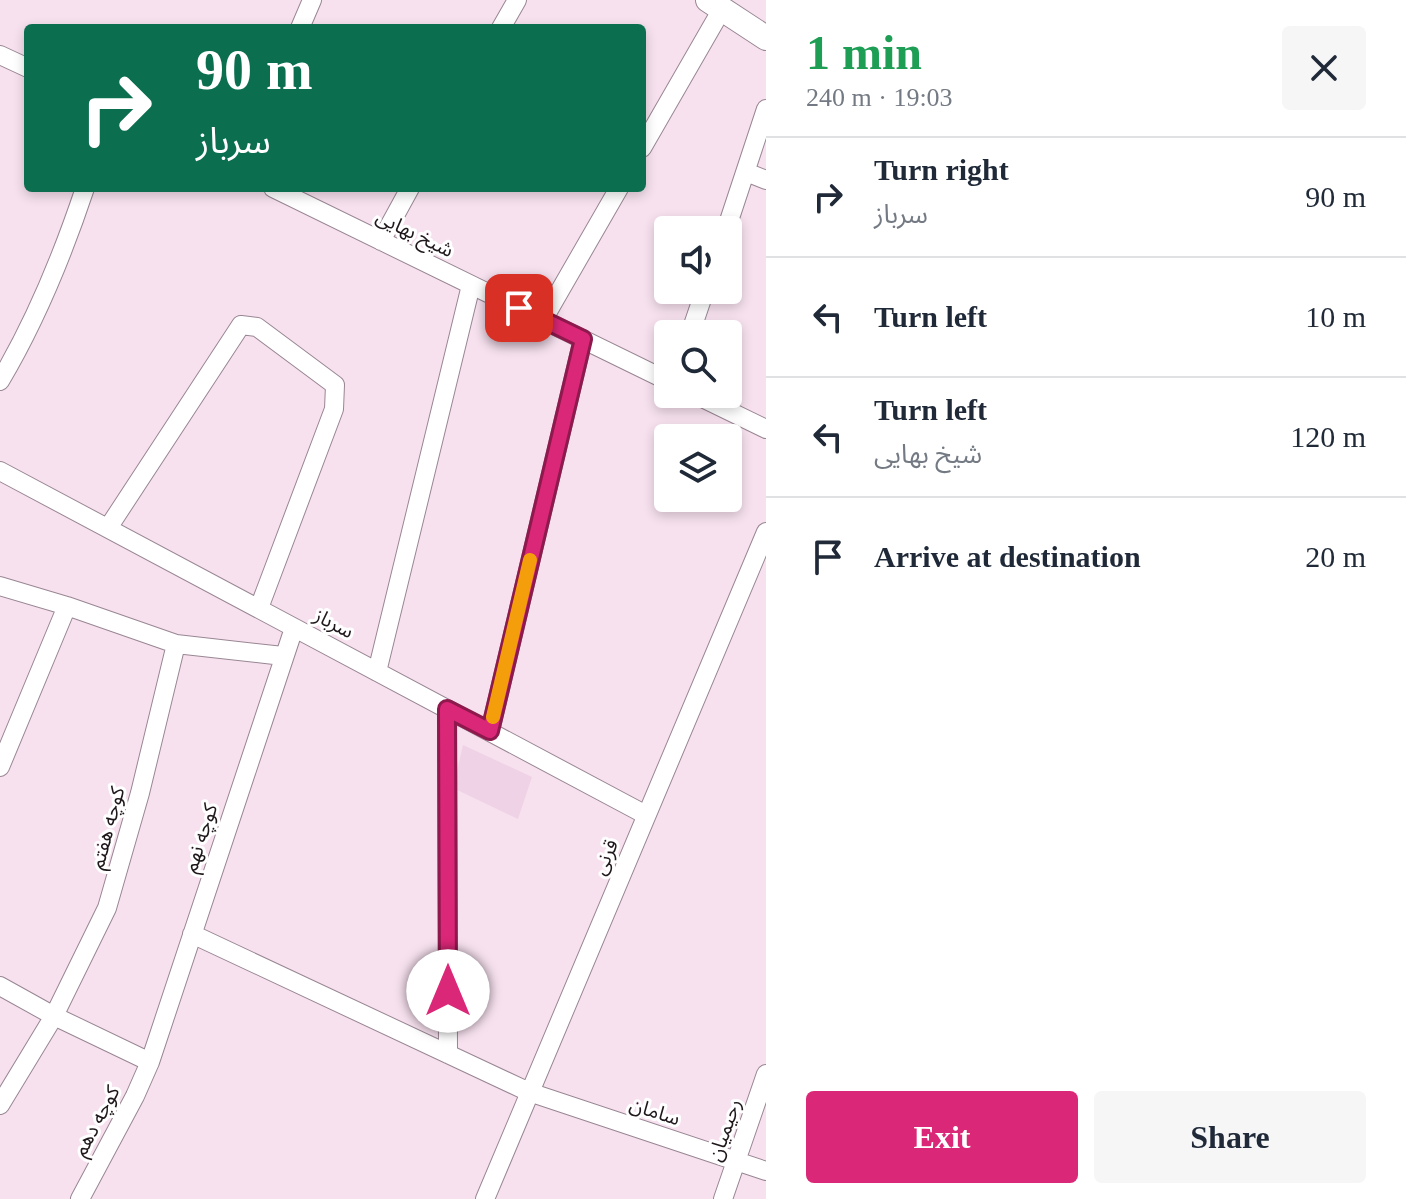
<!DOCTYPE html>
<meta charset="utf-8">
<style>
body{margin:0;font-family:"Times New Roman","Noto Sans Arabic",serif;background:#f6f6f7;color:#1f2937;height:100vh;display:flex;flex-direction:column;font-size:30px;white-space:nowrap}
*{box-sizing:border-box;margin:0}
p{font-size:26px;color:#747a83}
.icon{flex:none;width:44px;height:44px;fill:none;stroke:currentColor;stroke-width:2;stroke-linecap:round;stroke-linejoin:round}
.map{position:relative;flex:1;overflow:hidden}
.panel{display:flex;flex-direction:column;background:#fff;width:640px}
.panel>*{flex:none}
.hud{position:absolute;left:24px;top:24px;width:622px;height:168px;border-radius:8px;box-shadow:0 4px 12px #0003;background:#0b6e4f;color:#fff;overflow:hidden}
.fabs{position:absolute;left:654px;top:216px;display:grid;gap:16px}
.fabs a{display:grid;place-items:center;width:88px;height:88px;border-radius:8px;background:#fff;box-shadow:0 4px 12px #0003;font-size:40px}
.pin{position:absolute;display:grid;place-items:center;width:68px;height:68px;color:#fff;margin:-34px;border-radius:16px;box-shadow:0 4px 12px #0006}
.me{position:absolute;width:88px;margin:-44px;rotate:0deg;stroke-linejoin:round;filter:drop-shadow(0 0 6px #0008)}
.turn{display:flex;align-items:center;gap:28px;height:168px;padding:0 40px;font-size:36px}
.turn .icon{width:104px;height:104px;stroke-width:2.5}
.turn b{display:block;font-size:56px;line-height:68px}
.round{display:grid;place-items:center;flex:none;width:84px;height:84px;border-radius:8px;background:#f6f6f7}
.summary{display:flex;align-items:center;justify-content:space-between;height:136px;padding:0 40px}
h1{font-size:48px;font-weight:700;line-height:60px;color:#1e9e55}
.action{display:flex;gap:16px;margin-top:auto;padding:16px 40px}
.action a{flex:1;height:92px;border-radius:8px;background:#db2777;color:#fff;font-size:32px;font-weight:700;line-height:92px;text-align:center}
.action a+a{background:#f6f6f7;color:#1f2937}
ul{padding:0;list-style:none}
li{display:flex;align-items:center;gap:24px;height:120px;padding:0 40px;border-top:2px solid #e0e1e3}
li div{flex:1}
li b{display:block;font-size:30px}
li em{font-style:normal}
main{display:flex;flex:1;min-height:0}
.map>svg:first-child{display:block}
</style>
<main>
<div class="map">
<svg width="766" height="1199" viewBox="0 0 766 1199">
<rect width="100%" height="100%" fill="#f7e1ef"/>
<path fill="#efd2e5" d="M463,745L532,777L518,819L453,788Z"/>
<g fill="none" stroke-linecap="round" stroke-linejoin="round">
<defs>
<path id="minor" d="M300,28L312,0
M501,28L517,0
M0,55L28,68
M642,148L722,9
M746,172L766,180
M273,188L668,381
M726,230L766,109
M381,241L410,188
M543,320L619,188
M690,334L705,290
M0,381C35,322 63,254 85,188
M694,394L766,429
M0,471L646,815
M108,528L241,325L257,327L335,385L334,409L259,608
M0,586L67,606L176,644L283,656
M377,672L471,285
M447,709L448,1054
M490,731L583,339
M0,767L67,606
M192,934L529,1092L766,1171
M0,986L54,1016L150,1062
M0,1105L54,1016L107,908L140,793L176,644
M80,1199L135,1096L150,1062L294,628
M485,1199L766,532
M723,1199L766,1074"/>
<path id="tertiary" d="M708,0L766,38"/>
</defs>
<use href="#minor" stroke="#998693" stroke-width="20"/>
<use href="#tertiary" stroke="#998693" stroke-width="26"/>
<use href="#minor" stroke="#fff" stroke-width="18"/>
<use href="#tertiary" stroke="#fff" stroke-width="24"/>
</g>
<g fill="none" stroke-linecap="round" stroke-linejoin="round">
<defs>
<path id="route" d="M448,991L447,709L490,731L583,339L519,308"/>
</defs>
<use href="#route" stroke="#8e194d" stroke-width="20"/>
<use href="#route" stroke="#db2777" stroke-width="14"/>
<path stroke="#f59e0b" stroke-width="14" d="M493,717L530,560"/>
</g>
<g text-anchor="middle" stroke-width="6" stroke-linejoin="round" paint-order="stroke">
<g font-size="20" fill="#1e171b" stroke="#fff">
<text transform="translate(415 233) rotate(26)" y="7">شیخ بهایی</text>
<text transform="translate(334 623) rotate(28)" y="7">سرباز</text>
<text transform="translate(107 828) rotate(-75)" y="7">کوچه هفتم</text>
<text transform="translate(200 838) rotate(-72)" y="7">کوچه نهم</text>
<text transform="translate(605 857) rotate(-67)" y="7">قرنی</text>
<text transform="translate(655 1111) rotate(18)" y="7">سامان</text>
<text transform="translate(96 1121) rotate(-62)" y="7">کوچه دهم</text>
<text transform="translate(724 1130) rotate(-71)" y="7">رحیمیان</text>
</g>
</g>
</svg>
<div class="fabs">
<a><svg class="icon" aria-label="sound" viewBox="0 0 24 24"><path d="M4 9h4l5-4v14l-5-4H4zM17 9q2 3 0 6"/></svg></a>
<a><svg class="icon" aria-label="search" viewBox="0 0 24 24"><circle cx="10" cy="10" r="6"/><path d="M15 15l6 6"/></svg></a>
<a><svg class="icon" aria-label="layers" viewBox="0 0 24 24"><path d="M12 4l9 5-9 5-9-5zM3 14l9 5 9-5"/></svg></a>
</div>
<div class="pin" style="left:519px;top:308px;background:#d93025"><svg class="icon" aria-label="arrive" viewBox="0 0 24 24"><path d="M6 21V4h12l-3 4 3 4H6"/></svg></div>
<svg class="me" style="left:448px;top:991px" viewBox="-20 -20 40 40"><circle r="19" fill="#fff"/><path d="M0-13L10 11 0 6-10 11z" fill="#db2777"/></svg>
<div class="hud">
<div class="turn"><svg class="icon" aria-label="right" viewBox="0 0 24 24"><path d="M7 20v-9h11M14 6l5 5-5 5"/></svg><div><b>90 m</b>سرباز</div></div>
</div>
</div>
<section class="panel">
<div class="summary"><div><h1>1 min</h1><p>240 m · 19:03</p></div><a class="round"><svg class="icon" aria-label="close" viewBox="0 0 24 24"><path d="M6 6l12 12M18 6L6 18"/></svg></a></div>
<ul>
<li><svg class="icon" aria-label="right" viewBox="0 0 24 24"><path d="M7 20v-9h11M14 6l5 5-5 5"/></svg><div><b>Turn right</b><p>سرباز</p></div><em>90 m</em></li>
<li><svg class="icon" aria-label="left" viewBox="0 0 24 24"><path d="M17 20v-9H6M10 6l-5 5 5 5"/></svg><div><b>Turn left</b></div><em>10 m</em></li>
<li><svg class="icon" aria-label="left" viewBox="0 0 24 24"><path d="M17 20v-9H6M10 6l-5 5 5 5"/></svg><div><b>Turn left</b><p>شیخ بهایی</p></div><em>120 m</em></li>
<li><svg class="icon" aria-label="arrive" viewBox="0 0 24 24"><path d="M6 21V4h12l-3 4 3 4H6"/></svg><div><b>Arrive at destination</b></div><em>20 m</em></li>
</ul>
<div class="action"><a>Exit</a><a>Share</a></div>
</section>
</main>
